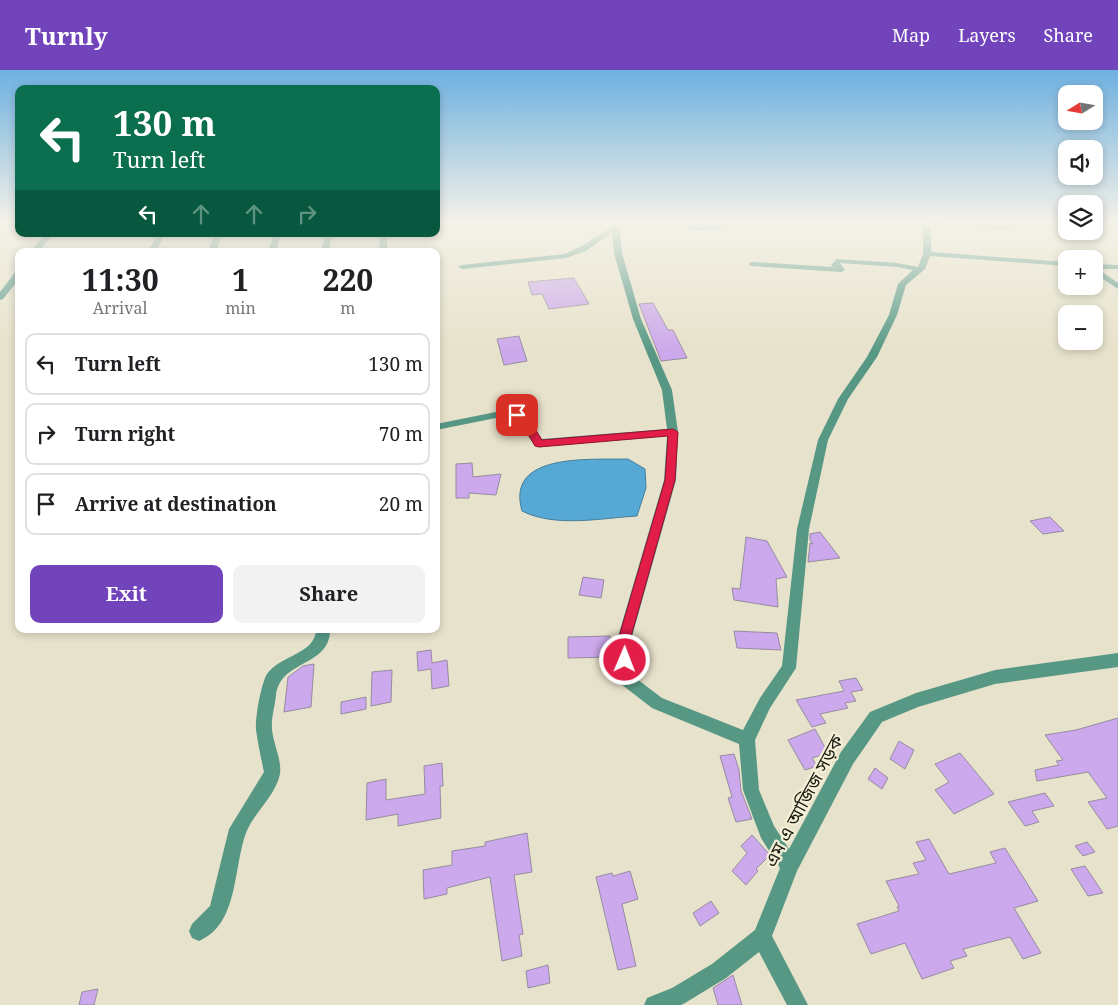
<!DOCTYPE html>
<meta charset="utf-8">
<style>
body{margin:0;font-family:"Noto Serif","Noto Sans Bengali",serif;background:#f2f2f2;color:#202124;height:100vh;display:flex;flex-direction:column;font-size:19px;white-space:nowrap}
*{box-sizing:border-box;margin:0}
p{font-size:16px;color:#757577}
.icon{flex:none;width:28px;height:28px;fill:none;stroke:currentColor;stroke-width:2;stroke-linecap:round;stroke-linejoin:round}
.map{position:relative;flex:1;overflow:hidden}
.details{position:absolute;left:15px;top:178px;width:425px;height:385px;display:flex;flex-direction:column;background:#fff;border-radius:10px;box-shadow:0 2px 8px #0003}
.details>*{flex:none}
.top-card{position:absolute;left:15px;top:15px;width:425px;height:152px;border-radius:10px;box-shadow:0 2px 8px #0003;background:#0b6e4f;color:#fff;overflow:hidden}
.needle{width:32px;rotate:259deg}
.controls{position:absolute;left:1058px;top:15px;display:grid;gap:10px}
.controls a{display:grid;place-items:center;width:45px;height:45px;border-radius:10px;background:#fff;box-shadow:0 2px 8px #0003;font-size:25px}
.pin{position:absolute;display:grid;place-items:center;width:42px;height:42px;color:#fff;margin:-21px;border-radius:10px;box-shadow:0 2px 8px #0006}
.me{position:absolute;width:55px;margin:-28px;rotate:1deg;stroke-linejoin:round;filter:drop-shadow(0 0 4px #0008)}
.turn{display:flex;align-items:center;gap:18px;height:105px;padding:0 15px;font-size:22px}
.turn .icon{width:65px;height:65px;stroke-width:2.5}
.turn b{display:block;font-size:35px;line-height:42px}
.lanes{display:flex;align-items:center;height:48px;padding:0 15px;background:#0003;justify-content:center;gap:25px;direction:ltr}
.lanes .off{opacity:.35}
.eta{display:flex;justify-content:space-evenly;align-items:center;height:85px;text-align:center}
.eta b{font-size:30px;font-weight:700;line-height:35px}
.button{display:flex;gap:10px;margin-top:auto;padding:10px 15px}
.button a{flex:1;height:58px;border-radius:10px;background:#7244bb;color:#fff;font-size:20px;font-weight:700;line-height:58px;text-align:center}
.button a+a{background:#f2f2f2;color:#202124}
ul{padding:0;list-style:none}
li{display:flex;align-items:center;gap:15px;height:62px;margin:0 10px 8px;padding:0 5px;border:2px solid #e0e0e0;border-radius:10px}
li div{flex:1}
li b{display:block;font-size:19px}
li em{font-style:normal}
header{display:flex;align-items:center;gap:30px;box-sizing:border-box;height:70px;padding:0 25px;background:#7244bb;color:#fff}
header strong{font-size:24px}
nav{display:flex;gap:28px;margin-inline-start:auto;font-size:18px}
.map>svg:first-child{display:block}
</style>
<header>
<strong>Turnly</strong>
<nav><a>Map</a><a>Layers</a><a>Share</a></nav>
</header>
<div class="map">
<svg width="1118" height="935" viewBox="0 0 1118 935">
<rect width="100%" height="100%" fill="#e7e2cb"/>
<path fill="#57a9d5" stroke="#467f9b" d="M680,151H751C730,158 707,162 685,158Z
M628,389L645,399L646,418L637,446C601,448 556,458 522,441C505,382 591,390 628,389Z"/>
<path fill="#cca8ec" stroke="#968ca0" d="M574,208L589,234L549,239L542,224L532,225L528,212Z
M653,233L668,260H673L687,288L661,291L639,234Z
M519,266L527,291L504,295L497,269Z
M472,393L473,407L501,404L496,425L469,423V428H456V394Z
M1050,447L1064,461L1043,464L1030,451Z
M820,462L840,488L808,492L810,473L813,474L810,470V464Z
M746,467L767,471L787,507L776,509L778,537L734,530L732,518L740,519Z
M583,507L604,510L601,528L579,525Z
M734,561L777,563L781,580L737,578Z
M610,566L612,587L568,588V567Z
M431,580L432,593L447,590L449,616L432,619L431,599L418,601L417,582Z
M314,594L311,637L284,642L288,607L303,596Z
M392,600L391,632L371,636L372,602Z
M856,608L863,620L851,622L856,631L845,633L848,638L820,644L826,653L812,657L796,630L844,621L839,611Z
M366,627V639L341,644V632Z
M1118,648V756L1107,759L1088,732L1107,728L1088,702L1037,711L1035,700L1059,695L1056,691L1063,690L1045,665L1076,660Z
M815,659L828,683L812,688L817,696L805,700L788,670Z
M899,671L914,680L905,699L890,689Z
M960,683L994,724L954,744L935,720L949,712L935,694Z
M734,684L739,700L741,721L752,749L736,752L728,728L732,727L720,686Z
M442,693L443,716H440L441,748L398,756V744L366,750L367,713L386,709V730L425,724L424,696Z
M875,698L888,708L882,719L868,709Z
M1045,723L1054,736L1032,741L1039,752L1025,756L1008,732Z
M527,763L532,802L514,805L523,864L519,865L522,886L502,891L490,807L447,818V824L424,829L423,800L452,795V781L485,776V772Z
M752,765L770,785L756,799L758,801L746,815L732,801L747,783L741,776Z
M929,769L949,804L996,793L990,782L1005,778L1038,831L1014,838L1041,883L1023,889L1010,867L963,879L967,886L950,891L954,898L922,909L905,873L871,884L857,854L899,841L897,837L899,836L886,811L919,804L913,793L926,790L916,772Z
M1087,772L1095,782L1083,786L1075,776Z
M1085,796L1103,823L1088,826L1071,799Z
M630,801L638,829L622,834L636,896L618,900L596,807L612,803L613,806Z
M711,831L719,843L700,856L693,843Z
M548,895L550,913L528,918L526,901Z
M733,905L742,935H718L713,918Z
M98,919L94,935H79L82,922Z"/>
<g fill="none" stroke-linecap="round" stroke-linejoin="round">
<path fill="#579885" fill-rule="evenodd" d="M612,151H619L622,183L641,249L672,320L678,362L676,410L631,570L633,606L662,628L743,660L760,628L782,596L797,459L818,370L838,329L867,287L889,245L898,214L913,200L897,197L840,193L845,200L841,202L752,196L748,194L752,192L833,197L831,195L837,189L897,193L918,197L923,184V151L1000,155L1019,151L1014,158L1000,159L931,155V182L1066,192V196L930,186L925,199L906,215L897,245L877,287L848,329L828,370L809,459L796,598L770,638L755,670L759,720L774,756L789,779L841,682L870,642L916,623L995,600L1118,583V597L995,614L918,637L882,652L853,694L797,801L772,866L808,935H787L759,882L726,908L685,933L681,935H644L647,928L672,918L712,894L755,860L780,798L761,768L743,720L739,674L652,638L621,614L619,609L617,570L664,410L667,366L539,377L535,376L522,357L506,346L436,360V354L506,340L525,348L542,369L667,359L662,320L633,249L614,183L612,163L586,181L566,188L462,199L458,197L462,195L565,184L580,177L612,157Z
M19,152V156L0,157V153Z
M45,164H53L39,181H31Z
M158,164H165L156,181H148Z
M215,164H222L216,181H208Z
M274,164H281L276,181H268Z
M325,164H332L329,181H321Z
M380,164H387V181H379Z
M1094,194L1118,195V199H1098L1118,213V219L1094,203Z
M16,201H19V209L3,229L0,230V222Z
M316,559H330C331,597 281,589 276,625C275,636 271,648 272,659C273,673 282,690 280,704C275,727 254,742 246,763C233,798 239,854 199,871L192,868L189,861L192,854L210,836L229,759L264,702C261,688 258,674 256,660C255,648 261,614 267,604C280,585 316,584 316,559Z"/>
</g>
<linearGradient id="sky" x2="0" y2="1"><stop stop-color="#6eb0e0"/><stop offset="0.54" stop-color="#f4f2e8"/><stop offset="1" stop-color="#f4f2e8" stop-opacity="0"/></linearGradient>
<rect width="1118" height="282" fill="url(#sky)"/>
<path fill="#e11d48" stroke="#92132f" d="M517,342L532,354L542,370L673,359L678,362L675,410L630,570L632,590L630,594H620L618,570L665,410L668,366L539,377L535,376L525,359L513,345Z"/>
<g text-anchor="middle" stroke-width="4.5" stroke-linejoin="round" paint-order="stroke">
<g font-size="18" fill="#1d1c13" stroke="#f4f0d8">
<text transform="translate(804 731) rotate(-62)" y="6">এম এ আজিজ সড়ক</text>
</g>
</g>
</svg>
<div class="controls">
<a><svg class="needle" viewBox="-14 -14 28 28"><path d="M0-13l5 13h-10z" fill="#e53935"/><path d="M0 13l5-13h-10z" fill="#757577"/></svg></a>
<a><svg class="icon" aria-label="sound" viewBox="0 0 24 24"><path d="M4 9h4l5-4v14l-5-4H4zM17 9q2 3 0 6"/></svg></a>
<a><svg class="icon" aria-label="layers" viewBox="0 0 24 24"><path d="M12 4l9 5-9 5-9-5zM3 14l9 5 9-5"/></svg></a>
<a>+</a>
<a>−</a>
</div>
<div class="pin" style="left:517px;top:345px;background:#d93025"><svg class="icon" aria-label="arrive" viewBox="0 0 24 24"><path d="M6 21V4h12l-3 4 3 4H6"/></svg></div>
<svg class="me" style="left:625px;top:590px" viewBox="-20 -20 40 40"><circle r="17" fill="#e11d48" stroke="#fff" stroke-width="3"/><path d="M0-11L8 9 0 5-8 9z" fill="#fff"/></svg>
<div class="top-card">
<div class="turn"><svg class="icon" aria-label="left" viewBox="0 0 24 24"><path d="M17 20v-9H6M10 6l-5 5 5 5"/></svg><div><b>130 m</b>Turn left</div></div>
<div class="lanes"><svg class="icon" aria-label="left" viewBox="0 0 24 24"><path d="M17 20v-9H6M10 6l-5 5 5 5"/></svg><svg class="icon off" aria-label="ahead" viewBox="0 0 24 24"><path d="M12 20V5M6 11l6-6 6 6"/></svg><svg class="icon off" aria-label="ahead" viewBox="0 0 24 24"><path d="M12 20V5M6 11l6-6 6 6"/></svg><svg class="icon off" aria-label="right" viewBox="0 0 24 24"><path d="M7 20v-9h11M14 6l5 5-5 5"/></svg></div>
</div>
<section class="details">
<div class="eta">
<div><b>11:30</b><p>Arrival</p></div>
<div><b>1</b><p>min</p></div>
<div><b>220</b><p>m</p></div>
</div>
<ul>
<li><svg class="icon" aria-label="left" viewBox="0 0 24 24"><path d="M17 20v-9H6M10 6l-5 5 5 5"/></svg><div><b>Turn left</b></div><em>130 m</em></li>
<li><svg class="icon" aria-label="right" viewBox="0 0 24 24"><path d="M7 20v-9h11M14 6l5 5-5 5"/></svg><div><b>Turn right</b></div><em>70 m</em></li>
<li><svg class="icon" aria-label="arrive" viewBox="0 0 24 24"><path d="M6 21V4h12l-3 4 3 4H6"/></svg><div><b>Arrive at destination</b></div><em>20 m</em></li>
</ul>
<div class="button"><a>Exit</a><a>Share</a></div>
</section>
</div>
